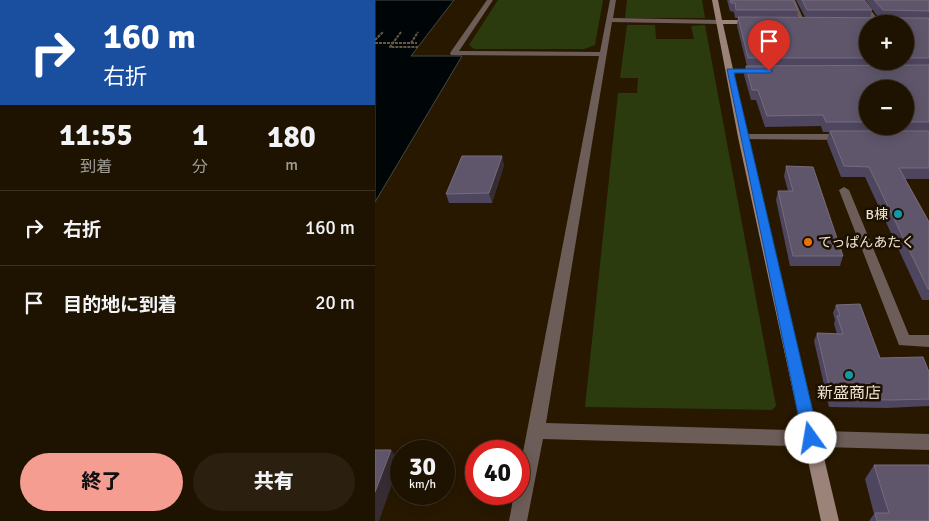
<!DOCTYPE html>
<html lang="ja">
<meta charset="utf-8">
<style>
body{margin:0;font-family:Signika,"Noto Sans JP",sans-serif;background:#2b200f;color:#f1f3f6;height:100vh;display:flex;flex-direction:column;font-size:19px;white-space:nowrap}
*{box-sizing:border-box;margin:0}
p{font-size:16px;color:#a19e99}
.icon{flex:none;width:28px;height:28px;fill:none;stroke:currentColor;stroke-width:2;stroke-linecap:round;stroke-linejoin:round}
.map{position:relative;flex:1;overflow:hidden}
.panel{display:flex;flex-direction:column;background:#1e1200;width:375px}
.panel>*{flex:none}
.banner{background:#1a4fa0;color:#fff;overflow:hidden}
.buttons{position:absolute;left:484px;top:15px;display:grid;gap:10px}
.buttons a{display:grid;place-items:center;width:55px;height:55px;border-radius:50%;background:#1e1200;box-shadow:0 2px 12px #0003,0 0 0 1px #3c3222;font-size:25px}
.speed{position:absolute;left:15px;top:440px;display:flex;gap:10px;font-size:25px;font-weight:700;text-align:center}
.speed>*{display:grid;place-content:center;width:65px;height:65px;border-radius:50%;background:#1e1200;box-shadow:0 2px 12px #0003,0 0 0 1px #3c3222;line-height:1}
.speed small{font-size:12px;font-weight:400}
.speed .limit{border:8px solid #d22;background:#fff;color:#111}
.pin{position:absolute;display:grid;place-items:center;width:42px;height:42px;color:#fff;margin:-51px -21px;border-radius:50% 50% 50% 0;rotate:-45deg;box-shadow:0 0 5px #0007}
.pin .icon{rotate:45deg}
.me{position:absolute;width:55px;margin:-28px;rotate:347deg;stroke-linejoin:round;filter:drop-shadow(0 0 4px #0008)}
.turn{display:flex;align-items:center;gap:18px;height:105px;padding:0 20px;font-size:22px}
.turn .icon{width:65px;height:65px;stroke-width:2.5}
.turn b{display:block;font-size:35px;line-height:42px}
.eta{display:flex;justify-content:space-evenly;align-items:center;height:85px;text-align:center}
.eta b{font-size:30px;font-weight:800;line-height:35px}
.action{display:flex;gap:10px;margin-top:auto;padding:10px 20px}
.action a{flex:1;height:58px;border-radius:30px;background:#f59d90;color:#111;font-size:20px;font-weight:800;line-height:58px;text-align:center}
.action a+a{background:#2b200f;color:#f1f3f6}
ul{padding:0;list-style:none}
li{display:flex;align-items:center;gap:15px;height:75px;padding:0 20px;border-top:1px solid #3c3222}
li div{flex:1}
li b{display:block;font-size:19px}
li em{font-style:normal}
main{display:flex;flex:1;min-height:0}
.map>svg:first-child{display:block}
</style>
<main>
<section class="panel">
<div class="banner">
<div class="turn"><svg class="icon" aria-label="right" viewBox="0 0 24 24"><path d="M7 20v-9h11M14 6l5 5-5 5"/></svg><div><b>160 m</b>右折</div></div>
</div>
<div class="eta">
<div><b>11:55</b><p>到着</p></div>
<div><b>1</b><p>分</p></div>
<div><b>180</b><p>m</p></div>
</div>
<ul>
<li><svg class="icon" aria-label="right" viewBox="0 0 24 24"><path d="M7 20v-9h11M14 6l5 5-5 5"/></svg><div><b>右折</b></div><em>160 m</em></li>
<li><svg class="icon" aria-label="arrive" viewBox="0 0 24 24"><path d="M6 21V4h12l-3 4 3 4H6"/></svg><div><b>目的地に到着</b></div><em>20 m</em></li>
</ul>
<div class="action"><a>終了</a><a>共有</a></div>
</section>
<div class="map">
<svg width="554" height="521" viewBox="0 0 554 521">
<rect width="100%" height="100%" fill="#281800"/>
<path fill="#2b3b0e" d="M123,0H228L220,45L209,49H99L94,45Z
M252,0H327L330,18H250Z
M252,25H280L281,39H319L316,26L330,25L401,406L397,410L210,407L243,93H262L263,78H245Z"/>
<path fill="#000608" stroke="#474945" d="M0,0H79L36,56H87L0,202Z"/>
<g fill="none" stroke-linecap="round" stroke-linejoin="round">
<path stroke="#665842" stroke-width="2" stroke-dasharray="3 1" stroke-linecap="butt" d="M26,32L15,47H43
M0,40L8,32
M0,43H42
M36,43L43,32"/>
<path fill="#6d5d58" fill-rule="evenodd" d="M469,187L474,190L534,335H554V347L524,345L464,190Z"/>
<path fill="#6d5d58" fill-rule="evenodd" d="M112,0H118L84,51L225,52L235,0H241L238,18L345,20L348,22L345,24L237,22L171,423L554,434V450L168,439L152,521H134L139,494H144V473L224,56L76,55L75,53Z
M414,0H420L430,23H426Z
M482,0H488L505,22L504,23H500Z
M351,69H387L391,71L387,73H351Z
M368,134H468L473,137L468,140L365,139V135Z"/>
<path fill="#9b8379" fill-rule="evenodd" d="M337,0H343L347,20H380L383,22L380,24H348L373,137L464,521H446L363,137Z"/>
</g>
<path fill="#4e455f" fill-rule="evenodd" d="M352,0H418L423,10L422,17H430L421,0H489L497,10L495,18H504L490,0H554V179H530L554,222V300H547L490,177H466L452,141L454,132H448L446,126L390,127L381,100H376L369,75L371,66H372L362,26L363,18H360L359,12L355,11ZM492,24H530V61H492ZM492,89H530V126H492Z
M129,165L117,203H74L71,194Z
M411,166L468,256L465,266H415L401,200L403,191H413L409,176Z
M461,305L505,358L554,372V406L512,408L454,407L439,341L442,333L462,334L459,324L460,320L458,313Z
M499,465L554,521H494L499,514L490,479Z"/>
<path fill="#382c34" d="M127,156L129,165L117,203L114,193Z
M16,450L25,462L4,521H0V492Z"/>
<path fill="#5f566b" stroke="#766c7c" d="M355,0H418L423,10H361L360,3H356Z
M427,0H489L497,10H432Z
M499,0H554V11L508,10Z
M363,17L554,18V58H530V24H492V58H373Z
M554,65V122H530V89H492V122H451L448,115L392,116L383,90H377L371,66Z
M455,131H554V168H524L554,222V289H553L494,167L469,166Z
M87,156H127L114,193L71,194Z
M411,166L438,167L468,256H418L403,191H418Z
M485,304L505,358L548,357L554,372V399L517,400L457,399L442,333L468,334L462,316L465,315L461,305Z
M0,450H16L0,492Z
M499,465H554V521H502L500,513H514Z"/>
<path fill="#1a73e8" stroke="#114b97" d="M352,69H394L398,71L394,73H359L444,438L441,443L436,446L430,443L428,438Z"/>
<g fill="#0f9aa8" stroke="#1c1000" stroke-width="2">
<circle cx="523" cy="214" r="5"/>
<circle cx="474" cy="375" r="5"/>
</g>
<circle fill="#e8710a" stroke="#1c1000" stroke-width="2" cx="433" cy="242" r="5"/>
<g text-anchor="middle" stroke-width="5" stroke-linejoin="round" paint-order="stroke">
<g font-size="14" fill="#eee4d3" stroke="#1c1000" text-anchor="end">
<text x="513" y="219">B棟</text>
<text x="443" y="247" text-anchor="start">てっぱんあたく</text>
</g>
<g font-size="16" fill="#eee4d3" stroke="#1c1000">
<text x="474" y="398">新盛商店</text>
</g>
</g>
</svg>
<div class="buttons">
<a>+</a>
<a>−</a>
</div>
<div class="speed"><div>30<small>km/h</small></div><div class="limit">40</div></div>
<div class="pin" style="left:394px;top:71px;background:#d93025"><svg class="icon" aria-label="arrive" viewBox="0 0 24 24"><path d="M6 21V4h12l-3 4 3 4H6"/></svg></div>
<svg class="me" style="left:436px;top:438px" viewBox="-20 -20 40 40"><circle r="19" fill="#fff"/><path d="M0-13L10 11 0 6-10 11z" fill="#1a73e8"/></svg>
</div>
</main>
